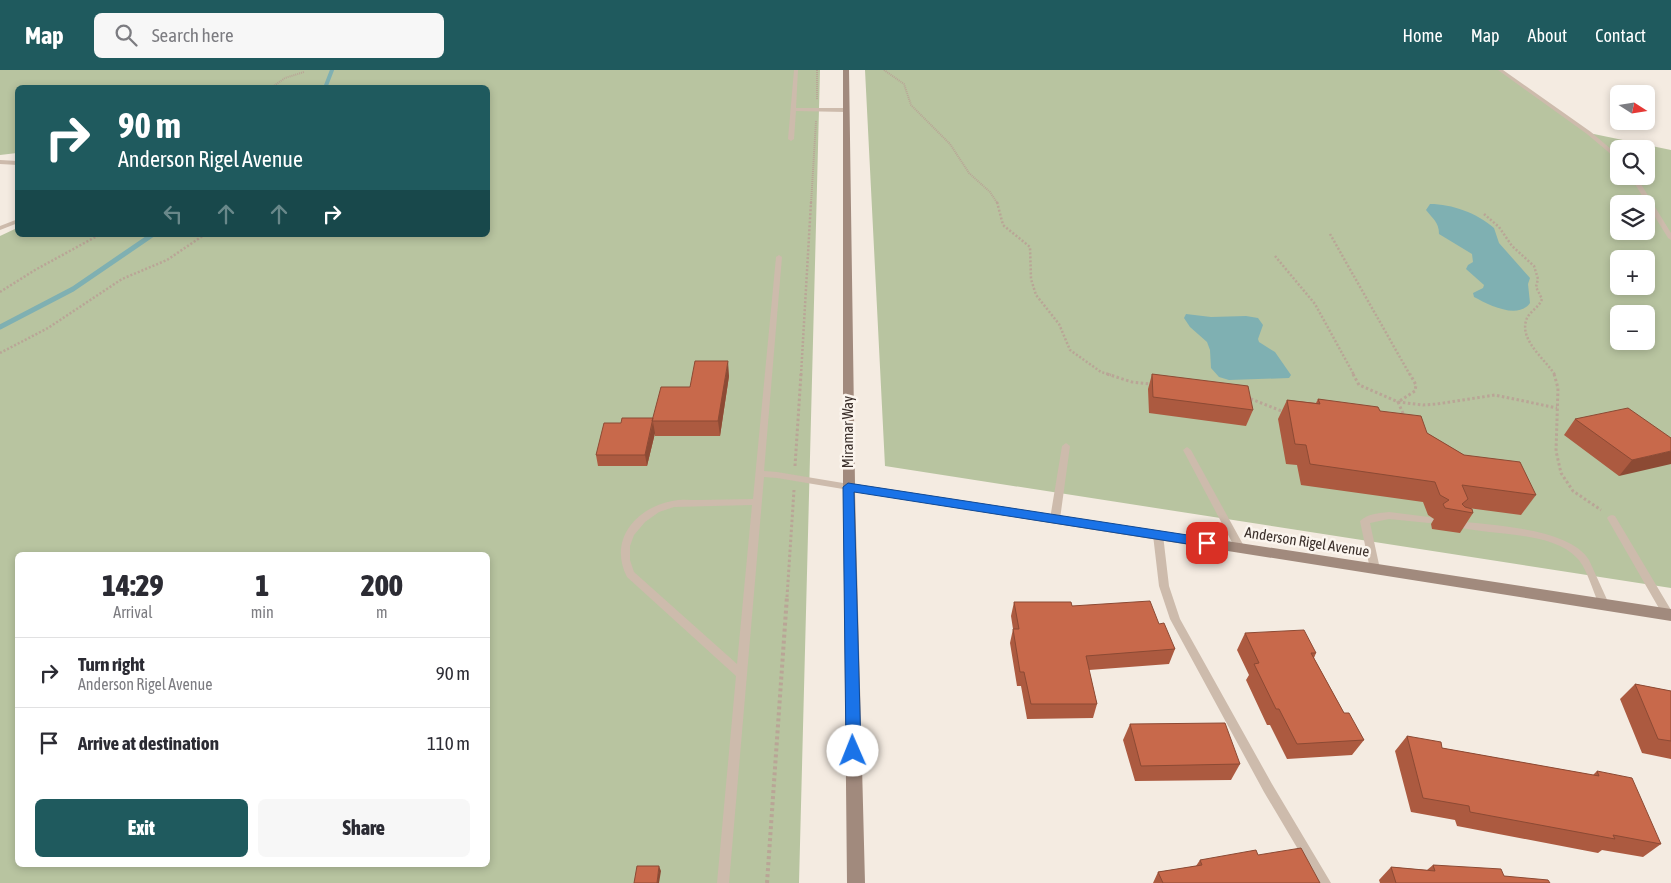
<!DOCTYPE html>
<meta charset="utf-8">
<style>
body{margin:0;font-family:"Asap Condensed",sans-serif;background:#f7f7f7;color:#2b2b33;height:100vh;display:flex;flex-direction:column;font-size:19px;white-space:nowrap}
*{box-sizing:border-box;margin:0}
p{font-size:16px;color:#7c7c81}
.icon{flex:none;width:28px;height:28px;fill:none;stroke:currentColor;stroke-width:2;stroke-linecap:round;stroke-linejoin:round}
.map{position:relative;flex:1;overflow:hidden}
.details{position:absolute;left:15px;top:482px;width:475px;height:315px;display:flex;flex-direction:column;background:#fff;border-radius:8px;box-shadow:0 2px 8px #0003}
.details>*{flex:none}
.hud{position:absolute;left:15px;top:15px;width:475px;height:152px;border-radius:8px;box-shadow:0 2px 8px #0003;background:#1f5a5e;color:#fff;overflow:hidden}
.needle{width:32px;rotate:102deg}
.buttons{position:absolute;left:1610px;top:15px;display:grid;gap:10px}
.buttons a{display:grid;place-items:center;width:45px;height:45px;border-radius:8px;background:#fff;box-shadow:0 2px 8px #0003;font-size:25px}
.pin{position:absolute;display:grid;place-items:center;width:42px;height:42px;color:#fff;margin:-21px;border-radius:10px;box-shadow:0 2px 8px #0006}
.me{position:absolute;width:55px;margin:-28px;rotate:359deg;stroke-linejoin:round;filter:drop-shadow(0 0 4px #0008)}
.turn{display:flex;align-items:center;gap:18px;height:105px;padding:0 20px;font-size:22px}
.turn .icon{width:65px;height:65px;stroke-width:2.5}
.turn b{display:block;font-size:35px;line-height:42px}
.lanes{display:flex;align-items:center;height:48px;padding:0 20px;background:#0003;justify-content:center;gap:25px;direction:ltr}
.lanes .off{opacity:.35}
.eta{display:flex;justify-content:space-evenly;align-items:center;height:85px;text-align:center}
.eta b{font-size:30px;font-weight:800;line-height:35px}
.cta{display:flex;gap:10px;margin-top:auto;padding:10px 20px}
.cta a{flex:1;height:58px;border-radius:8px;background:#1f5a5e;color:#fff;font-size:20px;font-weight:800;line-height:58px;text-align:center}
.cta a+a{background:#f7f7f7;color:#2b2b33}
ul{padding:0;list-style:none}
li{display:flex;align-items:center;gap:15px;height:70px;padding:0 20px;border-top:1px solid #e1e1e2}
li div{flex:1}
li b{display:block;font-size:19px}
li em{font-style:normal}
header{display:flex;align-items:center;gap:30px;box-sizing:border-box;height:70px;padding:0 25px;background:#1f5a5e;color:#fff}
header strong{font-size:24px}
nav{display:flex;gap:28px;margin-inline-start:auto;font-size:18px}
.search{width:350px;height:45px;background:#f7f7f7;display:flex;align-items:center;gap:12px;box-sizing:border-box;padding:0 18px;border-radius:8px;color:#7c7c81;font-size:19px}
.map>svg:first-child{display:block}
</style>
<header>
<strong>Map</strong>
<div class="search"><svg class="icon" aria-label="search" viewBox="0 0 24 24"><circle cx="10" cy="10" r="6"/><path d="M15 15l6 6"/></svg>Search here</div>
<nav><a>Home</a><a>Map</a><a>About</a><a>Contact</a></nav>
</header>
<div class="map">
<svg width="1671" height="813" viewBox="0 0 1671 813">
<rect width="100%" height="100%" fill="#f4ebe1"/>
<path fill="#b8c4a0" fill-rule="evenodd" d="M0,0H820L799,813H0V166L17,158L18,165H488V18H18L17,83L0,85ZM18,485H488V795H18Z
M865,0H1500L1589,63L1671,80V518L885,396ZM1619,79H1646V106H1619ZM1619,134H1646V161H1619ZM1619,189H1646V216H1619ZM1619,244H1646V271H1619Z"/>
<path fill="#7fb0b2" d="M1430,134C1452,134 1477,143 1494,158L1499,173L1530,208L1528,214L1530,233C1518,250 1489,235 1474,227L1473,223L1483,218L1484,215L1466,199L1468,195L1473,192L1472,184L1439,164C1439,152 1432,148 1426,140Z
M1186,244L1211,247L1246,246L1258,248L1263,255L1258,269L1259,272L1275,282L1291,305L1289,308L1229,310L1219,307L1211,298L1210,280L1207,272L1190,257L1184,248Z"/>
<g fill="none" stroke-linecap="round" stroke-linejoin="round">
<path stroke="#7fb0b2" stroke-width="4" d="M325,18L332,0"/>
<path stroke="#7fb0b2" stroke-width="5" d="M0,257L73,219L152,165"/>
<path stroke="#b9a596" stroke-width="2" stroke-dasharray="1 1" stroke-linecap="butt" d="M817,0V29
M884,0L904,14L911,35L950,74L969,103L990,122L998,134
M271,18L285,8L304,2
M811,134L816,51"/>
<path stroke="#b9a596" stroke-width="2.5" stroke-dasharray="2 2" stroke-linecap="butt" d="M997,132L1003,155L1030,177L1031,209L1036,225L1059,254L1070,280L1101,302L1111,305
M1484,144L1499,157L1512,176L1534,196L1538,209L1536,217L1542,229C1539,238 1528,242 1526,251C1520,271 1546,290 1555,305
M1330,164L1410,305
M1275,186L1315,234L1354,305
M0,222L35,200L99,165
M0,283L48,258L122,209L167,190L204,165
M801,305L811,132"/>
<path stroke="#b9a596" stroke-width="3" stroke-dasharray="2.5 2.5" stroke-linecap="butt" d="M1107,304L1132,312L1151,314
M1353,304L1359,315L1398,332L1423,335L1437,334L1495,325L1557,338
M1554,304L1558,318L1556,381L1561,403L1573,421L1601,440
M1246,327L1284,342
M1405,348L1398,332L1415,321L1416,315L1410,304
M795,396L801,304
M787,527L794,420"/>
<path stroke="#b9a596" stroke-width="4" stroke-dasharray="3 3" stroke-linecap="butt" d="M767,813L787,526"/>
<path fill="#cdbbac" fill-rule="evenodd" d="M794,0H798L796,38H846L849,40L846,42L796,41L794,69L791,71L788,69Z
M1498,0H1503L1591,62L1619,86V91L1587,64Z
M0,90L18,91V95L0,94Z
M1630,106H1636L1671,163V170L1668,168Z
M18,149V153L0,160V156Z
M779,185L782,187L764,401L777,402L849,414L853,417L849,420L777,408L764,407L729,813H717L736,606L627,507C608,470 636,438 672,431C680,429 690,430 699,430C717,430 735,429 753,429L776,187ZM752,435L737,594L634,502L630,490V476L634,465L645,452L659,442L674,437Z
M1066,373L1070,376L1060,449L1058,451H1052L1050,449L1062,376Z
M1187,377L1191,380L1245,478L1243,480H1237L1235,478L1183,380Z
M1389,442L1429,447L1432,448L1434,450L1432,452L1429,453L1389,449L1370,453L1380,499L1378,502H1372L1370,499L1360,451C1367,444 1379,443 1389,442Z
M1612,445L1615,446L1671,540V547H1664L1607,448L1609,446Z
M1456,451C1490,455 1570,458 1589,490L1609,534L1608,537L1604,538L1600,537C1594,524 1587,498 1577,488C1551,460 1488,466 1453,456L1451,454L1453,452Z
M1158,462L1161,463L1163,465L1169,516L1180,549L1272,714L1331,813H1318L1264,722L1170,549L1159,516L1153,465L1155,463Z"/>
<path fill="#a18a7d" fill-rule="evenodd" d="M843,0H849L855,414L1671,539V551L855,422L865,813H847L843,417Z"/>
</g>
<path fill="#ac5a40" d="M1152,304L1253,340L1246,356L1149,343L1148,319Z
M729,306L720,366H655V363L647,396H598L596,385L621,353L653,348Z
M1318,329L1380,341L1427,363L1464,385L1536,425L1521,445L1468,438L1473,443L1460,463L1432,459L1431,454L1434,449L1428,445L1423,432L1301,415L1297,395L1286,394L1278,349L1287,330L1316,333Z
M1575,349L1671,368L1619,406L1564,365Z
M1014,532L1072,536L1159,554L1175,579L1169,594L1089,600L1097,634L1093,648L1027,649L1021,616H1017L1010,573L1013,559L1011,546Z
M1245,563L1316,583L1314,588L1344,643L1364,670L1352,685L1287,689L1270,655H1267L1246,610L1249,605L1237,580Z
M1635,614L1671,621V689L1642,683L1620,629Z
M1130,654L1240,694L1231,710L1135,711L1123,670Z
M1407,666L1442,678L1593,705L1597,701L1661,774L1643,787L1602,780L1598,783L1457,756L1455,750L1411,742L1395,681Z
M1258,785L1320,813H1153L1158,802L1196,796L1200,790Z
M1433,795L1504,806L1550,813H1380L1379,810L1391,797L1427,800Z"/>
<path fill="#8c4a34" d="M728,291L729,306L720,366L718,351Z
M653,352L655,363L647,396L645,385Z
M1671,381V394L1619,406L1632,390Z
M659,796L661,801L659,813H657Z"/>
<path fill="#c8694b" stroke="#8c4a34" d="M695,291H728L718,351H652L661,317H690Z
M1152,304L1248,316L1253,340L1153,327Z
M1318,329L1378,337L1380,341L1421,346L1427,363L1464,385L1520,392L1536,425L1462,415L1468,429L1462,434L1465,437L1472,439L1473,443L1445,438L1443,434L1449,430L1440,425L1435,412L1310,394L1306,375L1295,374L1287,330L1320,334Z
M1628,338L1671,368V381L1632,390L1575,349Z
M622,348H653L645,385H596L604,353H621Z
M1150,531L1159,554L1164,553L1175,579L1086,586L1097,634H1031L1024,602H1020L1013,559H1019L1014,532H1071L1072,536Z
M1304,560L1316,583H1311L1344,643H1349L1364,670L1297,674L1279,639H1276L1254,594L1259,593L1245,563Z
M1635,614L1671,621V671L1658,669Z
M1225,653L1240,694L1141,696L1130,654Z
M1407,666L1441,672L1442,678L1599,706L1597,701L1632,708L1661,774L1613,765L1615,769L1470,742L1469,736L1423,728Z
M1301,778L1320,813H1163L1158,802L1202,795L1200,790L1256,780L1258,785Z
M1433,795L1501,799L1504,806L1548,810L1550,813H1396L1391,797L1435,801Z
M637,796H659L657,813H634Z"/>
<path fill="#1a73e8" stroke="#114b97" d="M848,413L1207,468L1211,470L1213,473L1211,476L1207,477L854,422L861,681L859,686L853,688L848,686L846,681L843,417Z"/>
<g text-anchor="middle" stroke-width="5" stroke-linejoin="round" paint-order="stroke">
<g font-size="15" fill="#3b302b" stroke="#fbf5ee">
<text transform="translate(848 362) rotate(-90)" y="5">Miramar Way</text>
<text transform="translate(1307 472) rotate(9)" y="5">Anderson Rigel Avenue</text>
</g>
</g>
</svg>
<div class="buttons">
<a><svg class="needle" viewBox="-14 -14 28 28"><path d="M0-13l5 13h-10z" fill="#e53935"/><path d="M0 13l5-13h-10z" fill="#7c7c81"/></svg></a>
<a><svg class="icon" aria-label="search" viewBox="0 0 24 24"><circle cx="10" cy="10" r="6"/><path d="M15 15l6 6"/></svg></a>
<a><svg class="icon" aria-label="layers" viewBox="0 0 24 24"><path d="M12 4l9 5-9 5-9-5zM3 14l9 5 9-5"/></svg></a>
<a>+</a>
<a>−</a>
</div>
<div class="pin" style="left:1207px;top:473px;background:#d93025"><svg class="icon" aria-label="arrive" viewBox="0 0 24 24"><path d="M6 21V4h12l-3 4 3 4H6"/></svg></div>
<svg class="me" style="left:853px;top:681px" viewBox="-20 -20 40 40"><circle r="19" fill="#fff"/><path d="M0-13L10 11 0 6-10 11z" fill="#1a73e8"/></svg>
<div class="hud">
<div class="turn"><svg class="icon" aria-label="right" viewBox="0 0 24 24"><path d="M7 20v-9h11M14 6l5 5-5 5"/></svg><div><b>90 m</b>Anderson Rigel Avenue</div></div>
<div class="lanes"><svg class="icon off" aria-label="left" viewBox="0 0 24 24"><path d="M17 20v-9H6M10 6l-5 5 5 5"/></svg><svg class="icon off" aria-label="ahead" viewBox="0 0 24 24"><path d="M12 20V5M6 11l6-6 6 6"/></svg><svg class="icon off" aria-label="ahead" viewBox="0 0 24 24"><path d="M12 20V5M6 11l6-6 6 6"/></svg><svg class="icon" aria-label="right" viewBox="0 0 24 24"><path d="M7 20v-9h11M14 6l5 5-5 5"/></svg></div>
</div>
<section class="details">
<div class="eta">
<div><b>14:29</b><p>Arrival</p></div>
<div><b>1</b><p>min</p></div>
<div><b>200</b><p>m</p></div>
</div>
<ul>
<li><svg class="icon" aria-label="right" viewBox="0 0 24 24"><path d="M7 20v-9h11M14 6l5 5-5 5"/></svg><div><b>Turn right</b><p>Anderson Rigel Avenue</p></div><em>90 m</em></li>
<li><svg class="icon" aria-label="arrive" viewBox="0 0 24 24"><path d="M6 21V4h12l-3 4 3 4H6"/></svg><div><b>Arrive at destination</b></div><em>110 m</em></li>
</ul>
<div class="cta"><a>Exit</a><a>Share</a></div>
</section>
</div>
